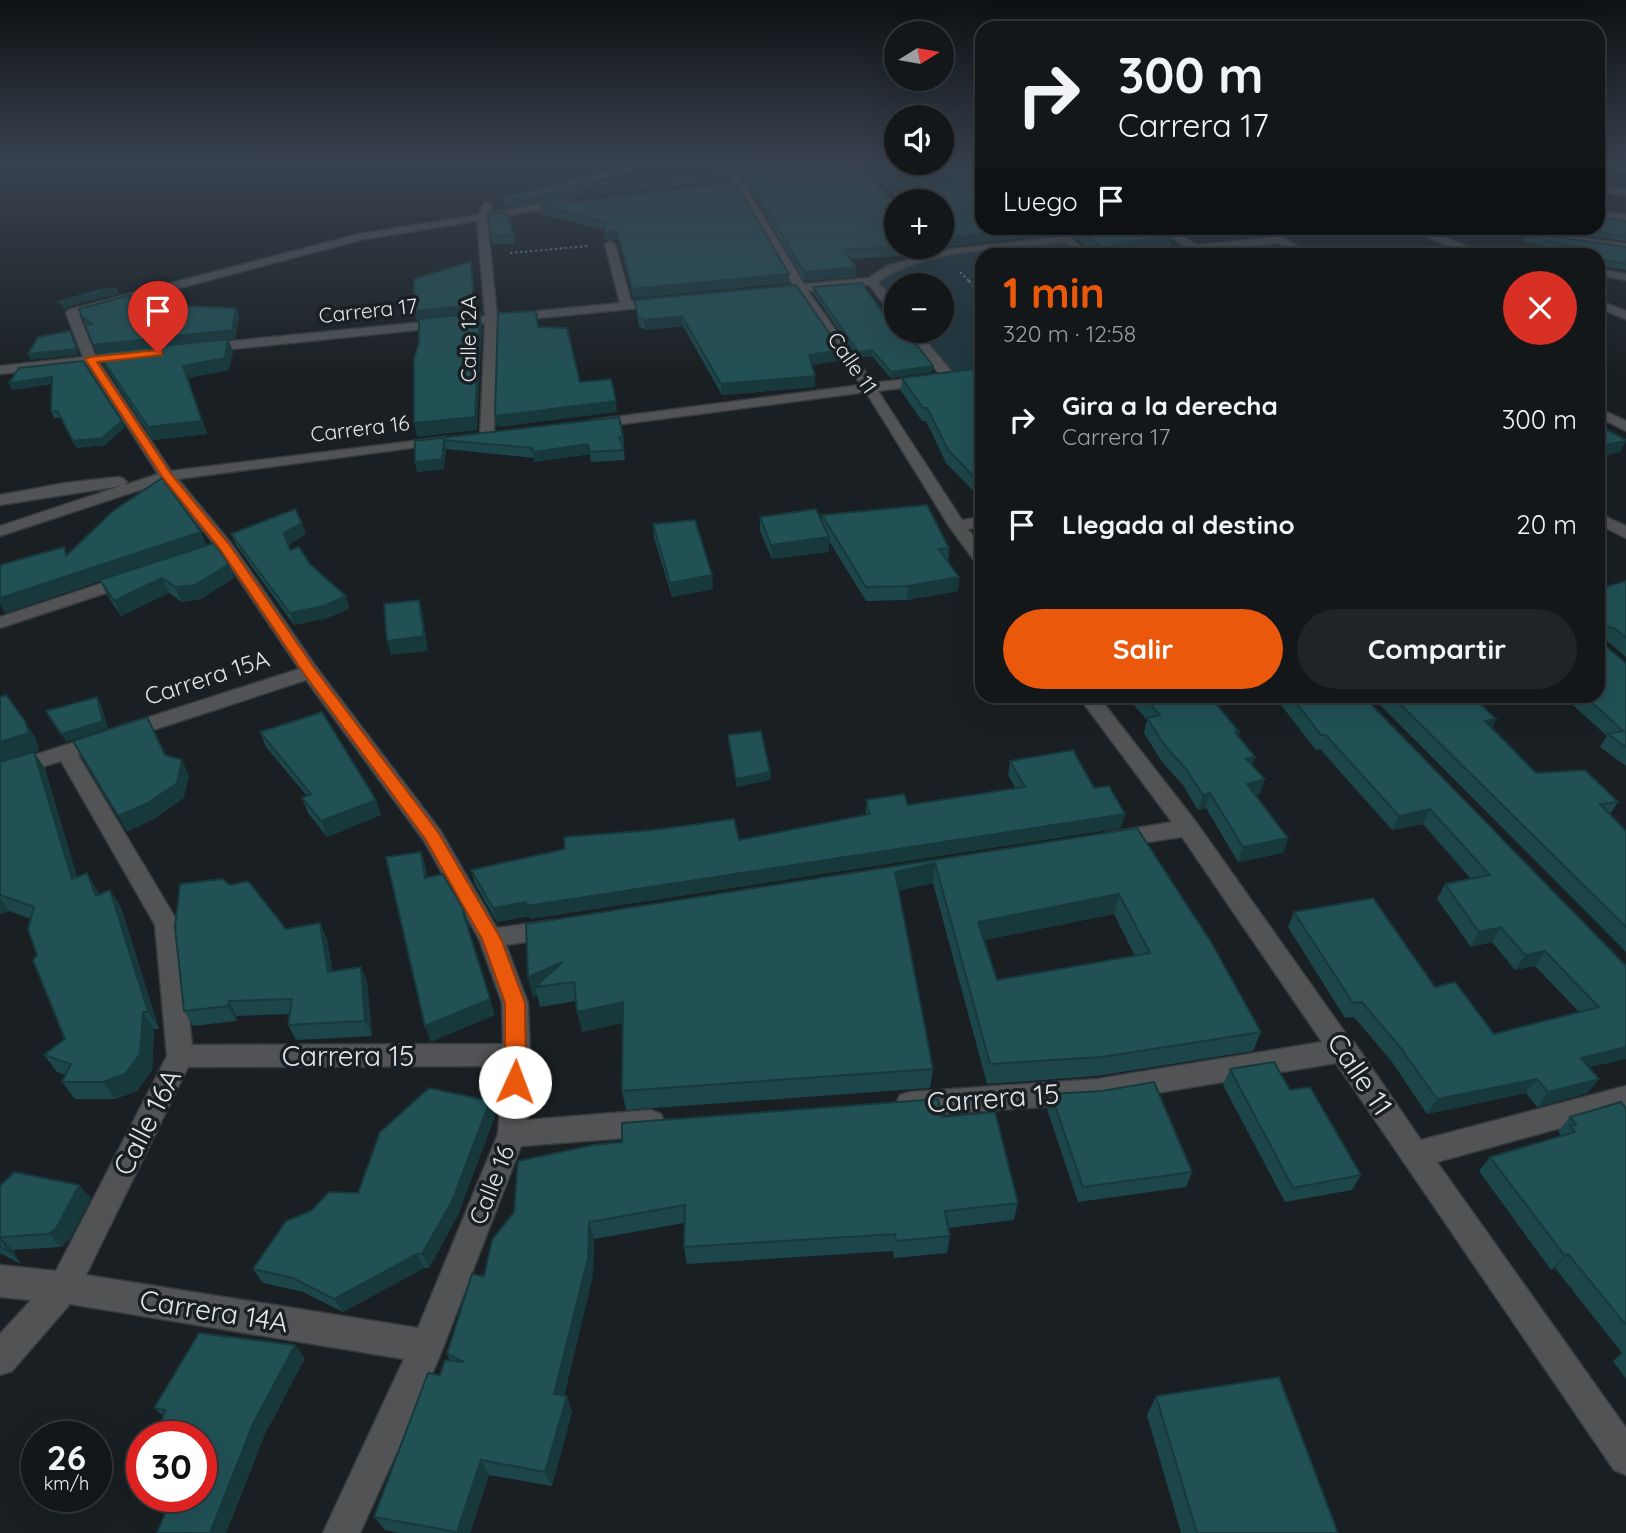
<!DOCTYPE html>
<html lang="es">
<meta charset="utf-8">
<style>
body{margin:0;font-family:Quicksand,sans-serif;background:#202427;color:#f1f3f6;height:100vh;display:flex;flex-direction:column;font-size:26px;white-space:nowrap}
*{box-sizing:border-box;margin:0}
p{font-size:23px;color:#9d9fa2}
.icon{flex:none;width:38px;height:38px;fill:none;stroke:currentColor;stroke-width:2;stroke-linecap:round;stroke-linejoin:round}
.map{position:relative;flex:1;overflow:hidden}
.details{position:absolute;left:975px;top:248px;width:630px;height:455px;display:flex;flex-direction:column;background:#13171a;border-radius:21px;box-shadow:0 7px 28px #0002,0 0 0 2px #323639}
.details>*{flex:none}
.top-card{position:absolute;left:975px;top:21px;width:630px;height:214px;border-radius:21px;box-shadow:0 7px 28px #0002,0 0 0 2px #323639;background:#13171a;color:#f1f3f6;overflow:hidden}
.needle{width:46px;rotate:79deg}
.controls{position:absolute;left:884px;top:21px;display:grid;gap:14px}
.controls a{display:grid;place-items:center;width:70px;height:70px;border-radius:50%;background:#13171a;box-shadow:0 7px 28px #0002,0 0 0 2px #323639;font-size:35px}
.speed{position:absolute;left:21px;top:1421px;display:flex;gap:14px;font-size:35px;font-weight:700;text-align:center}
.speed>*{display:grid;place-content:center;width:91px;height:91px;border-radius:50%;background:#13171a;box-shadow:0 7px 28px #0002,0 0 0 2px #323639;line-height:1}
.speed small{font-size:18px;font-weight:400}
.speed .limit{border:10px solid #d22;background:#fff;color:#111}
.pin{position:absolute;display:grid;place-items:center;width:60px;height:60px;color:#fff;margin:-72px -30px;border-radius:50% 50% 50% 0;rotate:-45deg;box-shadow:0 0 7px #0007}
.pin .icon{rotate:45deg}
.me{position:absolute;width:77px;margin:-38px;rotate:2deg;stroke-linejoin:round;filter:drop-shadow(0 0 5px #0008)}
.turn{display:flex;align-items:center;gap:24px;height:147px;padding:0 28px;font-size:32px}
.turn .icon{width:91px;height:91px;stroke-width:2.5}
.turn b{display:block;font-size:49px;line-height:60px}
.then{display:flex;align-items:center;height:66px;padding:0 28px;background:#0003;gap:14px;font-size:26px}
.round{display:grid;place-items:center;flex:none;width:74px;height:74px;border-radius:37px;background:#202427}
.headline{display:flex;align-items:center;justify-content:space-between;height:119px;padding:0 28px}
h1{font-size:42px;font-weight:700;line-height:52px;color:#ea580c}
.cta{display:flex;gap:14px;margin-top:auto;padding:14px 28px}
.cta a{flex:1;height:80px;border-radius:42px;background:#ea580c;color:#fff;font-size:28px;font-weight:700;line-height:80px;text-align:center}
.cta a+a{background:#202427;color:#f1f3f6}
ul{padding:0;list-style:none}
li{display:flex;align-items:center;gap:21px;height:105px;padding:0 28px}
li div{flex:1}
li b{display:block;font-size:26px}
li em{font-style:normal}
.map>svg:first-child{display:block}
</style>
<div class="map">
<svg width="1626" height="1533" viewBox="0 0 1626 1533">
<rect width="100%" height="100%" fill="#191f22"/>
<path fill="#1e3740" d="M1067,241L1084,255L982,256V372L948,376L912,331H942V285H896V311L874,282C929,245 1003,248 1067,241Z"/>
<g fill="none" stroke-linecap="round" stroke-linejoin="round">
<defs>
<path id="street" d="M641,164H656L538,194L533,191Z
M724,164H732L804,284L869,278L887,266L943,250L1059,237L1055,232L1060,229L1092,256H1080L1066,242C1007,249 928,248 878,282L896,303V315L892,314L869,285L808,291L873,383L940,375L906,331H918L953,373L982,369V377L878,391L962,520L982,517V527L968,529L982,547V564L976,563L949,526L866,392L592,428L585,424L592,420L861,385L797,292L770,294L764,291L770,288L793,285Z
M1598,164L1626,165V171L1598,167Z
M1598,185L1626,189V195L1598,191Z
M569,200L572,201V205L487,219L497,315L620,303L605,244L610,241L615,244L631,301L661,298L667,302L661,306L497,322L494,435L487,439L480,435L485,323L202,352L196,348L202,344L485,316L477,221L360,240L79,315L95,355L104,354L110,358L99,362L171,471L446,437L448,440L441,444L178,479L231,543L317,668L440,830L497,928L553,920L562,922L565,929L562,936L506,945L528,1003L530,1055L527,1120L651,1110L661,1114L665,1123L661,1132L651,1136L521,1146L439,1358L360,1533H323L404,1359L70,1304L12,1371L0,1375V1334L31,1300L0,1297V1265L56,1271L167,1056L155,925L61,761L0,780V766L78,741L85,743L88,748L85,753L78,755L179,924L192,1045L503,1044L502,1003L479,939L424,841L306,680L132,737H118L115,732L118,727L299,669L219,550L164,482L0,536V526L121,486L0,505V495L65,483L119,477L124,479L127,482L125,485L158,474L87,364L0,374V366L83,357L66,313L68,310L359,234L478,215L484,203L487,202L492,205L488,213ZM503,1066L498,1134L418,1328L86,1275L188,1067Z
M1598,211L1626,215V221L1598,217Z
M1158,228H1169L1197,245L1269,238L1253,228H1265L1315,256H1301L1279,243L1197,253L1113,256L1184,246Z
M1408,228H1421L1466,246L1509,256H1470Z
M1493,228H1515L1626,244V250L1498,231Z
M1598,269L1626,274V280L1598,275Z
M1598,300L1626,311V319L1598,308Z
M1598,408L1626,421V431L1598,417Z
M1598,513L1626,526V538L1598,524Z
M130,574L139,579L136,583L0,628V617Z
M1078,696H1098L1196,822L1351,1041L1354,1042L1421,1140L1626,1086V1110L1437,1162L1626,1428V1475L1614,1470L1336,1063L1097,1103L910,1116L900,1113L896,1104L900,1095L910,1092L1097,1079L1322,1042L1182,837L1114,847L1106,845L1103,839L1106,833L1172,822Z"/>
</defs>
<use href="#street" stroke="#353b3e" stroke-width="3"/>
<path stroke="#7a7f82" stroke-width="2" stroke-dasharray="2.5 2.5" stroke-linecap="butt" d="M510,253L588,246
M960,272L970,282"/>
<path stroke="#7a7f82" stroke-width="2.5" stroke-dasharray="3.5 3.5" stroke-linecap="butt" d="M968,280L982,295"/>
<use href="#street" fill="#515355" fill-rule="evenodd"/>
</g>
<path fill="#1c4649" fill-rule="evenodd" d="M737,164H858L896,247L898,199L866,164H982V228H1060L1055,229L1054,235L941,247L901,256L850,259L856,267V277L804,281L748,186Z
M729,173L730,180L595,194L515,207L504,205L503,197Z
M735,182L789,283L633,298L618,239L605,240L604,230L542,214L541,206Z
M1626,221V241L1565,233L1567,228Z
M1062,228H1160L1173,236L1171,245L1153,248L1207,256H1100Z
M514,235L515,244H492L491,236Z
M1525,236L1626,247V270L1598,265V256L1576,253L1523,241Z
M813,287L886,317L932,372L891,378L872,356L858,358L813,293Z
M634,300L841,350V360L812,365L815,387L722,395L683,326L645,330L639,326Z
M133,304L236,308L239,316L235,339H228L233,351L229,370L188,378L207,434L153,440L104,365L98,353H97L79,309Z
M83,361L125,427L105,445L76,448L61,418H54L51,411L52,384L12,390L9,383Z
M982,368V500L946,463L926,421H922L901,391L902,378Z
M623,437L624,446H623L625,460L591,462L590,454L534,462V458L446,449L444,469L417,472L415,441Z
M822,515L949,548L948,561L959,577L958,591L907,600L866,601L829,541V552L772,559L760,531V517L822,522Z
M653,524L712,575L713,589L672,597L654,538Z
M201,532L206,545L229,564L234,578L201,599L182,602L169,593L121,616L107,595L100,581L5,613L64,547L67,554Z
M231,534H306L288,545L290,550L310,564L350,608L328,618L294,625L236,545Z
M1626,581V657L1607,641L1603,640L1602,643L1626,663V766L1600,747L1607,736L1563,696H1598V589Z
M1126,696H1215L1212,699L1239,732L1238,735L1252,765L1260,794L1255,795L1288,838L1283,853L1238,862L1206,808L1198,810L1183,785L1162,762L1144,733L1147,720Z
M1274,696H1363L1626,966L1589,1068L1588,1093L1537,1107L1526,1093L1427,1114L1392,1062L1354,1017L1345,1018L1288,927L1294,912L1435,987L1494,1034L1579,1012L1535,966L1515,970L1492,942L1471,947L1437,899L1445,884L1471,879L1423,824L1392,830L1320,749L1316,750Z
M1371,696H1476L1474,699L1496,719L1492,728L1536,773L1618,802L1610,814L1626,831V952Z
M0,697L25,721L36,739L39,751L34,752L45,769L77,877L87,873L99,895L121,907L159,1029H154L152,1071L137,1091L115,1099H75L62,1082L65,1075L57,1072L44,1055L65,1039L37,955L31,919L9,911L0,914Z
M260,732L381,815L327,837L308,813L302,798L307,796L266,747Z
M1010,761L1094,788L1121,828L530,919L529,916L497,922L475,884L471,870L739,840L866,815V800L908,805L1016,789L1008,775Z
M1137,828L1261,1032L1253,1051L1097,1076L987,1084L933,883L899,890L933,1069L930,1088L626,1110L622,1091V1023L582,1032L576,1001L540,1007L537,995L533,997L528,977L526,924ZM1114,914L1135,956L997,980L984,940Z
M286,929L327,938L332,971L361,967L367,982L372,1036L296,1040L288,1025L290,1014L237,1016L236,1021L193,1026L184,1011Z
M1230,1069L1290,1090L1361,1175L1352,1190L1285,1202L1223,1085Z
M1051,1094L1192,1172L1186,1187L1078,1202L1047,1109Z
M1626,1108V1379L1613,1361L1622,1353L1555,1268L1551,1270L1479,1171L1490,1157L1561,1136L1558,1131L1570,1117Z
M495,1116L458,1215L429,1268H424L343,1312L303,1292L263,1283L253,1269L358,1193Z
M942,1117L1018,1203L1014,1220L948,1228L950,1236L947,1253L894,1258L893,1251L687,1264L684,1247V1223L594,1239L593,1275L564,1396L572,1412L552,1486L489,1475L470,1533H400L385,1530L374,1517L440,1375L450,1361L447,1354L484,1276L492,1240Z
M79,1185L91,1198L69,1240L61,1247L13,1250L21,1264L0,1253V1186Z
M305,1358L264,1436L226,1533H157L201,1437L163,1416L154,1408Z
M1156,1396L1338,1533H1181L1147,1415Z"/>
<path fill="#17393c" d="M729,173L730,180L595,194L515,207L513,200L594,187Z
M1041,228H1060L1055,229L1054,235L941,247L901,256V247H942V238Z
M617,231L618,239L605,240L604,232Z
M1173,236L1171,245L1113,253L1114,244Z
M471,261L473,269L475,313L416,320L415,311Z
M856,267V277L804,281V272Z
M789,274V283L633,298L632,289Z
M117,288L119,294L67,307L64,311L62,305L65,302Z
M236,308L239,316L235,339H228L233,351L229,370L188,378L207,434L153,440L148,427L183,366L228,339L97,353L93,345Z
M480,313L482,325L477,430L417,437L414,423Z
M682,316L683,326L645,330L644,320Z
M70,331L79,355L30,360L28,354Z
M841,350V360L809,365V355Z
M872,350V356L858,358V352Z
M933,366L932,372L891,378V372Z
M815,376V387L722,395L721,384Z
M52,377L55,383L12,390L9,383Z
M616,401L617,412L497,427L495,416Z
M122,421L125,427L105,445L76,448L73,441Z
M444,440L446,449L444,469L417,472L415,462Z
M1626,441L1620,452L1598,457V446Z
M588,444L590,454L534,462L533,452Z
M302,523L306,534L288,545L284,533Z
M201,532L206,545L5,613L0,604V598Z
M829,537V552L772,559L771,545Z
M229,564L234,578L201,599L182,602L175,587Z
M712,575L713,589L672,597L670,583Z
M959,577L958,591L907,600L908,586Z
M162,578L169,593L121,616L114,601Z
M346,596L350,608L328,618L294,625L290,613Z
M419,600L423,615L428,651L391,655L387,641Z
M97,697L101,704L108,728L66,742L61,734Z
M1496,719L1489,734L1485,721Z
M25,721L36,739L39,751L34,752L45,769L83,897L0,763V742Z
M1255,757L1250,772L1246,759Z
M182,760L189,776L184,798L156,818L127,832L118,816Z
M770,772L771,780L736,787V779Z
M1265,779L1260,794L1242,799L1247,784Z
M1210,793L1206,808L1198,810L1203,795Z
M376,800L381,815L327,837L321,821Z
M1430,809L1423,824L1392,830L1399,816Z
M1125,814L1121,828L530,919L529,916L497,922L493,908L526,902Z
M1288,838L1283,853L1238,862L1243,847Z
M421,852L426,867L430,894L425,878Z
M935,863L933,883L894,892L895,872Z
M87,873L98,891L107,914L96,896Z
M110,890L121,907L159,1029L148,1012Z
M1119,894L1114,914L976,942L978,922Z
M0,898L9,911L0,914Z
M463,912H465L470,928H467Z
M320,923L327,938L335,987L328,972Z
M1501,927L1492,942L1471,947L1479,932Z
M1545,951L1535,966L1515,970L1525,955Z
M563,962L535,987L537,995L533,997L528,977Z
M361,967L367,982L372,1036L365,1021Z
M490,999L495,1015L431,1042L425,1026Z
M229,1001L237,1016L236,1021L228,1006Z
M623,1002L626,1022L582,1032L577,1012Z
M143,1012L154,1029L152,1071L137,1091L115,1099L103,1082Z
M1626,1047V1059L1569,1072L1581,1058Z
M1537,1079L1526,1093L1427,1114L1437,1099Z
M1599,1079L1588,1093L1537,1107L1548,1092Z
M490,1101L495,1116L458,1215L429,1268L422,1254Z
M79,1185L91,1198L69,1240L61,1247L49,1234Z
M589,1222L594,1239L593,1275L560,1409L554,1394Z
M0,1237L13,1250L21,1264L8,1251Z
M417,1254L424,1268L343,1312L334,1299Z
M1568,1254L1555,1268L1551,1270L1565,1256Z
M295,1345L305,1358L264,1436L226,1533H210L253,1424Z
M567,1396L572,1412L552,1486L545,1472Z
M481,1460L489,1475L470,1533H458L457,1532Z"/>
<path fill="#215155" stroke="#17393c" stroke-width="2" fill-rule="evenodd" d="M741,164H858L894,202H896L897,247L843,250L856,267L804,272L748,178Z
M874,164H982V228H1041L942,238V201H898L899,191Z
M729,173L594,187L513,200L503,197L550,186Z
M735,182L789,274L632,289L617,231L604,232L605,222L541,206Z
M506,212L514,235L491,236L488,214Z
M1611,218L1626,221V236L1569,228H1598V221Z
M1076,228H1160L1173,236L1114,244L1113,249L1193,247L1207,256H1114Z
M1535,234L1626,247V264L1598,259V256L1574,255L1579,247L1525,236Z
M471,261L474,305L415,311L414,279Z
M862,283L886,317L896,326V331H901L919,348L933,366L891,372L872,350L858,352L813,287Z
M796,285L841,350L809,355L815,376L721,384L682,316L644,320L638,316L634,300Z
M117,288L65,302L62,305L58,302L98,290Z
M130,295L131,304L236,308L232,330L93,345L85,325L92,324L82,317L79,309Z
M536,311L538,327L567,328L580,382L611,379L616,401L495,416L498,313Z
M480,313L475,417L414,423V359L419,342V319Z
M70,331L77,349L28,354L38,337Z
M228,339L225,358L183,366L202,421L148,427L98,353Z
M83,361L122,421L102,438L73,441L58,412L51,411L52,377L9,383L19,368Z
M982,368V485L948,450L927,408H923L902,378Z
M619,417L623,437H619L624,450L590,452L588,444L533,452L532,448L444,440L442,459L415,462V441Z
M1598,425L1626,440V441L1598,446Z
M162,478L201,532L0,598V565L64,547L66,556L113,511Z
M927,505L949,548L939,549L959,577L908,586L866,587L822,515Z
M295,509L302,523L284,533L290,550L299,547L310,564L346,596L324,606L290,613L231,534Z
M816,509L829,537L771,545L760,517Z
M695,520L712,575L670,583L653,524Z
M214,543L229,564L195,585L175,587L162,578L114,601L100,580Z
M1626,581V638L1614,628L1603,626L1602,643L1626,663V747L1608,734L1623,731L1585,696H1598V589Z
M419,600L424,636L387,641L384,604Z
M6,695L25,721L29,733L0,742V697Z
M1143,696H1210L1239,732H1235L1255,757L1246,759L1265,779L1247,784L1288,838L1243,847L1210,793L1203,795L1187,770L1166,747L1147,718L1160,715Z
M1291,696H1363L1626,966V1047L1581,1058L1599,1079L1548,1092L1537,1079L1437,1099L1400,1047L1362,1002L1353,1003L1294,912L1373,898L1435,987L1455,982L1494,1034L1599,1007L1545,951L1525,955L1501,927L1479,932L1445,884L1490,875L1430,809L1399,816L1326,735H1321Z
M1392,696H1472L1496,719L1485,721L1536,773L1585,770L1618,802L1600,804L1626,831V927Z
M97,697L103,721L61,734L46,711Z
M322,712L376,800L321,821L302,798L311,794L260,732Z
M147,717L165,755L182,760L177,783L148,803L118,816L73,741Z
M761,731L770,772L736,779L728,735Z
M1073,750L1094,788L1109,786L1125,814L526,906V902L493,908L471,870L565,849L564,837L653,830L734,819L739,840L870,814L866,800L904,794L908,805L1025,787L1010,761Z
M34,752L72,879L87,873L96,896L110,890L148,1012H143L140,1054L125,1074L103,1082H62L71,1064L44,1055L65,1039L33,960L37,955L28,929L34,907L0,895V762Z
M1137,828L1211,942L1261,1032L1102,1057L990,1064L935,863L895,872L933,1069L622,1091L623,1002L577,1012L574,982L535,987L563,962L528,977L526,924ZM1119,894L1150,953L997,980L978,922Z
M421,852L425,878L443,874L465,912H463L490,999L425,1026L386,857Z
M222,879L230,885L248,881L286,929L320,923L328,972L361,967L365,1021L288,1025L292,999L229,1001L228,1006L184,1011L175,927L180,884Z
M1274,1062L1290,1090L1310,1087L1361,1175L1293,1188L1230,1069Z
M1154,1082L1192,1172L1083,1187L1051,1094L1102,1091Z
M429,1088L490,1101L452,1201L422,1254H417L334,1299L293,1278L253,1269L286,1221L311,1211L329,1192L358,1193L380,1132Z
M938,1099L942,1117L995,1112L1018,1203L945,1211L950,1236L896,1241L895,1234L684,1247L685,1205L589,1222L588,1258L554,1394L567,1396L545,1472L481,1460L457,1532L374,1517L428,1373L440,1375L445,1360L464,1362L447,1354L472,1274L484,1276L492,1240L514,1212L518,1161L593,1145L622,1142V1123Z
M1621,1102L1626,1108V1325L1568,1254L1565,1256L1490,1157L1575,1132L1570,1126L1576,1124L1570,1117Z
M14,1172L79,1185L57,1227L49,1234L0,1237V1186Z
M0,1237L8,1251L0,1247Z
M199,1333L295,1345L253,1424L210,1533H157L172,1496H201V1437H156L165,1410L154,1408Z
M1279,1377L1338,1533H1197L1156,1396Z"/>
<linearGradient id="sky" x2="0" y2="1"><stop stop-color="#0e1113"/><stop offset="0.43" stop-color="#38424f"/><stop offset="1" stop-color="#38424f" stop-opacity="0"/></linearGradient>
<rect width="1626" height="379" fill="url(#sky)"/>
<path fill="#ea580c" stroke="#983908" stroke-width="2" d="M158,350L162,351V355L97,362L171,474L229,544L315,669L438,832L501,939L525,1003L526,1082L523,1088L515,1091L508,1088L505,1082V1003L482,939L426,840L305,675L220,549L163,478L85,359L90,357Z"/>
<g text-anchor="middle" stroke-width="7" stroke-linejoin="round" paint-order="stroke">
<g font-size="21" fill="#e2e6e8" stroke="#191f22">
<text transform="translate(368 311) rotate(-6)" y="7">Carrera 17</text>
<text transform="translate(469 339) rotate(-90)" y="7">Calle 12A</text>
<text transform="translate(852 363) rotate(55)" y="7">Calle 11</text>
<text transform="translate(360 429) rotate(-7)" y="7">Carrera 16</text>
</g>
<g font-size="24" fill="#e2e6e8" stroke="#191f22">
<text transform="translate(207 678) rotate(-18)" y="8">Carrera 15A</text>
<text transform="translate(492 1185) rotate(-68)" y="8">Calle 16</text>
</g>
<g font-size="28" fill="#e2e6e8" stroke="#191f22">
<text x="348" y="1066">Carrera 15</text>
<text transform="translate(1360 1074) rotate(56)" y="10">Calle 11</text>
<text transform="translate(993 1098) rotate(-4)" y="10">Carrera 15</text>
<text transform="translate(147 1122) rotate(-63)" y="10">Calle 16A</text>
<text transform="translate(214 1311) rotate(9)" y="10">Carrera 14A</text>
</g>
</g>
</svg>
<div class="controls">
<a><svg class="needle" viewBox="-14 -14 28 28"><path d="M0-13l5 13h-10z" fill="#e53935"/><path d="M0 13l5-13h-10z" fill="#9d9fa2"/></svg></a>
<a><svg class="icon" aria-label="sound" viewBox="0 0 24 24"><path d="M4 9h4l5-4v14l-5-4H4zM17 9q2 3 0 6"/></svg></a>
<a>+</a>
<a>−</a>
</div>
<div class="speed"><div>26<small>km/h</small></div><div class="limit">30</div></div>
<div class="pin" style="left:158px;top:353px;background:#d93025"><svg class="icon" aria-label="arrive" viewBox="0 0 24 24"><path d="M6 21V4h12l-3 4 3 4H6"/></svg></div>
<svg class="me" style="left:515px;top:1082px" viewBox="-20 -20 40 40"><circle r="19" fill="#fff"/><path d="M0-13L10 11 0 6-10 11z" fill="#ea580c"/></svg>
<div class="top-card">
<div class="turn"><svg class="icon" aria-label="right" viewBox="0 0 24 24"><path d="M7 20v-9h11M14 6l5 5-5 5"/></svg><div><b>300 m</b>Carrera 17</div></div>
<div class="then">Luego<svg class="icon" aria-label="arrive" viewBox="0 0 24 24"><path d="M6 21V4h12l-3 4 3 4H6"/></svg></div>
</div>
<section class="details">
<div class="headline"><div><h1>1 min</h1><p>320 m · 12:58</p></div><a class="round" style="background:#d93025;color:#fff"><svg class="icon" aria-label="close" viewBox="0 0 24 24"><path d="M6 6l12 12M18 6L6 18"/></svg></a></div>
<ul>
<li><svg class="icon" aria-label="right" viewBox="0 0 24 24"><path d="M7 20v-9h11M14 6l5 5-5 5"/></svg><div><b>Gira a la derecha</b><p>Carrera 17</p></div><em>300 m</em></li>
<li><svg class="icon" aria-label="arrive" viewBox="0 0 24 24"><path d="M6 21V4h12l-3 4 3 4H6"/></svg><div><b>Llegada al destino</b></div><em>20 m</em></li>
</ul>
<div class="cta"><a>Salir</a><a>Compartir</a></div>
</section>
</div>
